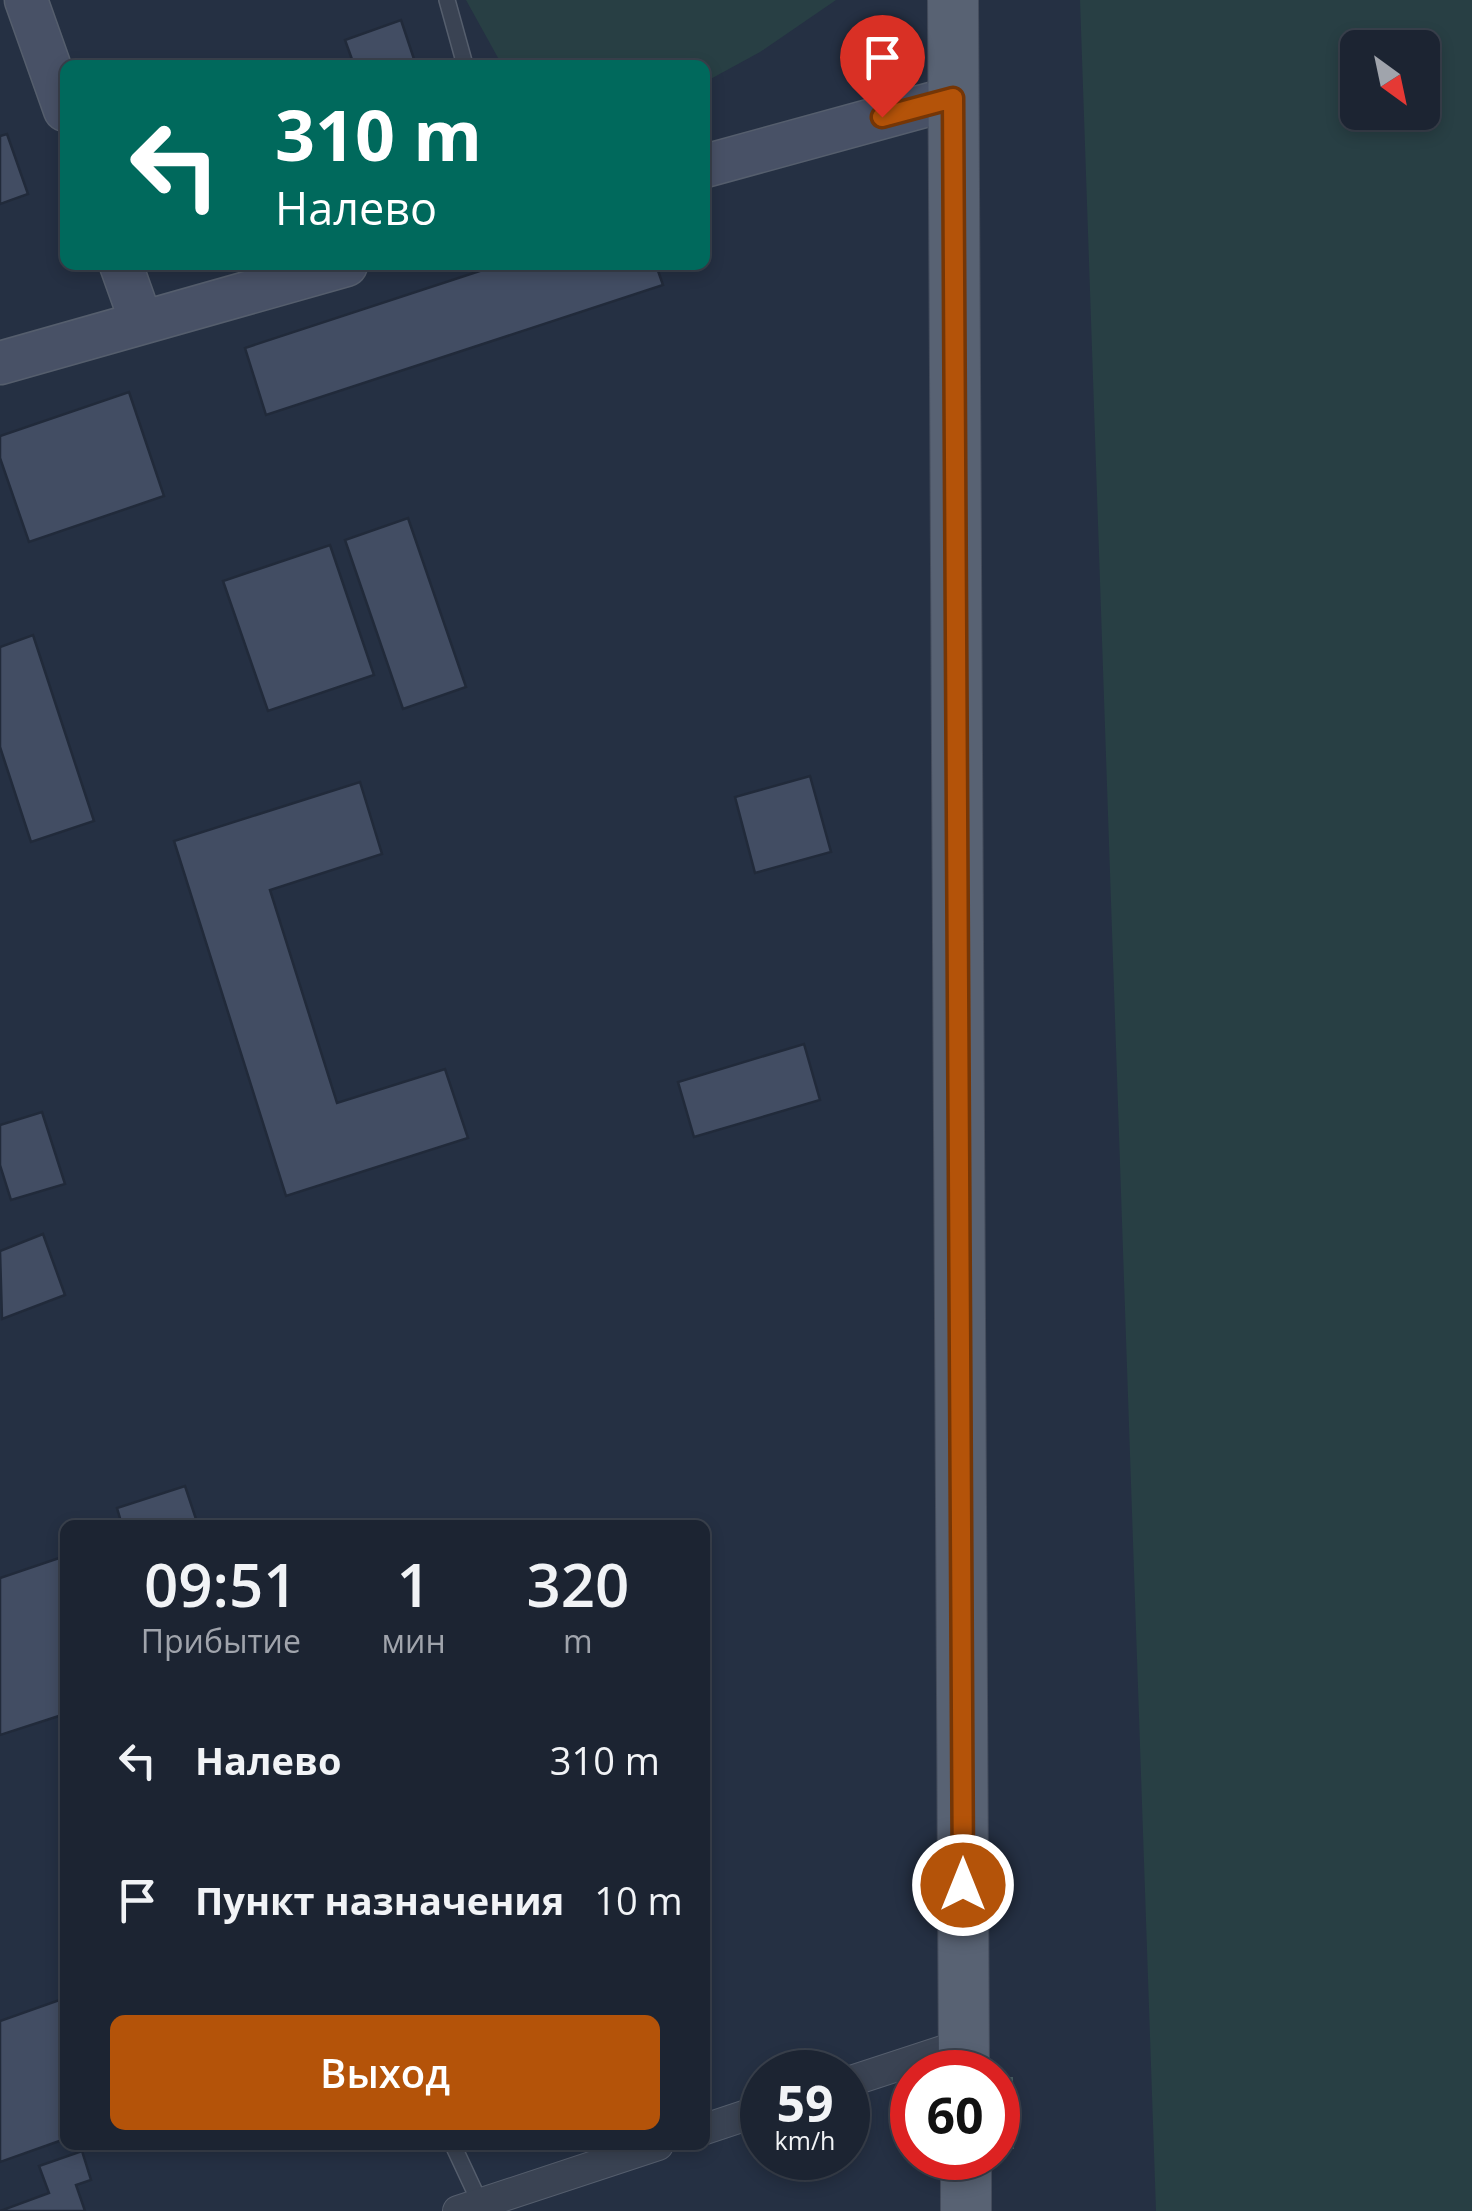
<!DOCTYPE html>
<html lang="ru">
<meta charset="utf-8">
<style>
body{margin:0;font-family:"Open Sans",sans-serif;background:#29303e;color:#f1f3f6;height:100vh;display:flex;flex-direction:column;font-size:38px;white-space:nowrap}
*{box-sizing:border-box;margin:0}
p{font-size:32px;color:#a0a4ac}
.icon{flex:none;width:55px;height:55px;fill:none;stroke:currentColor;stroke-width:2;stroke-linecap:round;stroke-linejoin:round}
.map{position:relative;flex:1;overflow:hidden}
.details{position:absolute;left:60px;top:1520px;width:650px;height:630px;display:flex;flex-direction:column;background:#1c2432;border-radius:15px;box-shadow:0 5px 15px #0003,0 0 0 2px #3a414d}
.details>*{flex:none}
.top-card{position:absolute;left:60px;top:60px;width:650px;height:210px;border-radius:15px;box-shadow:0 5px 15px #0003,0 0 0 2px #3a414d;background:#00695c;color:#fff;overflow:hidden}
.needle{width:65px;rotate:147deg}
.controls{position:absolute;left:1340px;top:30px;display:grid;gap:20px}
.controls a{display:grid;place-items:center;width:100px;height:100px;border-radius:15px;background:#1c2432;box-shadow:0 5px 15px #0003,0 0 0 2px #3a414d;font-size:50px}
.speed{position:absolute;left:740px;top:2050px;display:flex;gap:20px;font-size:50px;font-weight:700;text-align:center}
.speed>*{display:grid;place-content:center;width:130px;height:130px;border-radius:50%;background:#1c2432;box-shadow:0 5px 15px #0003,0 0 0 2px #3a414d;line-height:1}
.speed small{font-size:25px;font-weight:400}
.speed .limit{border:15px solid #d22;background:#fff;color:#111}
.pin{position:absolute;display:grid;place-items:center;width:85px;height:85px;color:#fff;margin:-102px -42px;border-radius:50% 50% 50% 0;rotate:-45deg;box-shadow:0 0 10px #0007}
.pin .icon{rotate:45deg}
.me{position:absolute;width:110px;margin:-55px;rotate:0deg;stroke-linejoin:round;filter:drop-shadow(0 0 8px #0008)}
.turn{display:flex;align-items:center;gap:35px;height:210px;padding:0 50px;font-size:45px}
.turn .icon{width:130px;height:130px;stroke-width:2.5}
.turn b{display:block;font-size:70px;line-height:85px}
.eta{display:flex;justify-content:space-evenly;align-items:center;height:170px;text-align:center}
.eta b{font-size:60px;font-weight:600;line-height:70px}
.primary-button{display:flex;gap:20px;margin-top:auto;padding:20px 50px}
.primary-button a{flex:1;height:115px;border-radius:15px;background:#b45309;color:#fff;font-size:40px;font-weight:600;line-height:115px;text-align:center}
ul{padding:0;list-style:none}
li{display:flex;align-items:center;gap:30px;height:140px;padding:0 50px}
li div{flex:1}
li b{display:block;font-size:38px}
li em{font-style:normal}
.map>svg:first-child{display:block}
</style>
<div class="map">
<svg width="1472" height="2211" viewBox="0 0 1472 2211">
<rect width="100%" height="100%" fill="#253043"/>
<path fill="#283f44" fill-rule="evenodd" d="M466,0H836L760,52L705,82V65H502Z
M1080,0H1472V2211H1156ZM1358,48H1422V112H1358Z"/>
<path fill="#424d63" stroke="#212a3a" stroke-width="2.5" d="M401,20L416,65H354L345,40Z
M7,134L28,194L0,204V136Z
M498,265H656L663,285L266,415L245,348Z
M129,392L164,496L29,542L0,458V436Z
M408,518L466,687L403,709L345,540Z
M330,545L374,675L268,711L223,581Z
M33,635L94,821L31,842L0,747V647Z
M810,776L831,852L755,873L735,797Z
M360,782L382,854L270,890L337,1103L445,1069L468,1138L286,1196L174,841Z
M804,1044L820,1100L694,1137L678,1082Z
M42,1112L65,1184L11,1200L0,1165V1125Z
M43,1234L65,1295L2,1319L0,1251Z
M185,1486L198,1525H122L117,1508Z
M65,1556V1714L0,1735V1578Z
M65,1998V2139L0,2162V2021Z
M82,2151L91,2180L76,2185L85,2211H0L49,2193L39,2166Z"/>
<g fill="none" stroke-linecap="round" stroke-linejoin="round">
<defs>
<path id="lane" d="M447,0L465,65
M453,2145L481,2205"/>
<path id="street" d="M848,2082L964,2044
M705,2129L762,2110
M458,2211L658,2145"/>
<path id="secondary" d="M26,0L65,110
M705,166L953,98
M121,265L141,321
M0,363L346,265"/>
<path id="primary" d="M953,0L964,2072
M966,2158V2211"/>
</defs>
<use href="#lane" stroke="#555e6d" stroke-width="18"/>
<use href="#street" stroke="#555e6d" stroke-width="32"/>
<use href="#secondary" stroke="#555e6d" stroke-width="45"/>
<use href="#primary" stroke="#444c5c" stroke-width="52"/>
<path stroke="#465c61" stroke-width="6" stroke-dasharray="8 8" stroke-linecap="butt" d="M1010,2077L1011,2150"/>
<use href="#lane" stroke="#3a4353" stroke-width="15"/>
<use href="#street" stroke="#3a4353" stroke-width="30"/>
<use href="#secondary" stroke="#485166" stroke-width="42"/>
<use href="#primary" stroke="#586273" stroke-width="50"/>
</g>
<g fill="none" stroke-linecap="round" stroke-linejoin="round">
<defs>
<path id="route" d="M882,117L953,98L963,1885"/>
</defs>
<use href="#route" stroke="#753606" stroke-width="25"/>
<use href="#route" stroke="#b45309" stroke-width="18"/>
</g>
</svg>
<div class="controls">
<a><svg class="needle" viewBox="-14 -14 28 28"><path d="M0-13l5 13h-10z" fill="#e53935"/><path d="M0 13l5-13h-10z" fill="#a0a4ac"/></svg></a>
</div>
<div class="speed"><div>59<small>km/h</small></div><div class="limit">60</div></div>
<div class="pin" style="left:882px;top:117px;background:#d93025"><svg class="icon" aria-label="arrive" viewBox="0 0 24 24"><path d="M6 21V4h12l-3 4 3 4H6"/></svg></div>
<svg class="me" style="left:963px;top:1885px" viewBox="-20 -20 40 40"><circle r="17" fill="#b45309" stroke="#fff" stroke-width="3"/><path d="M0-11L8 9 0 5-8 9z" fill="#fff"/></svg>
<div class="top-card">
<div class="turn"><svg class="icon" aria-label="left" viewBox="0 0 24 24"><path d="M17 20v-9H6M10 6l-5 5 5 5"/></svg><div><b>310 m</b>Налево</div></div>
</div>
<section class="details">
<div class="eta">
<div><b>09:51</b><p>Прибытие</p></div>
<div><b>1</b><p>мин</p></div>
<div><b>320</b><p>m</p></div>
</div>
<ul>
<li><svg class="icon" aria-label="left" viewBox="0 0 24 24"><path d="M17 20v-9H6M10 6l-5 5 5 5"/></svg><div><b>Налево</b></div><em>310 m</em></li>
<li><svg class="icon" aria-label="arrive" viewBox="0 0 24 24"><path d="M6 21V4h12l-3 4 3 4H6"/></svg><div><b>Пункт назначения</b></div><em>10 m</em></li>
</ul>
<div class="primary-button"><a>Выход</a></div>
</section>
</div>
